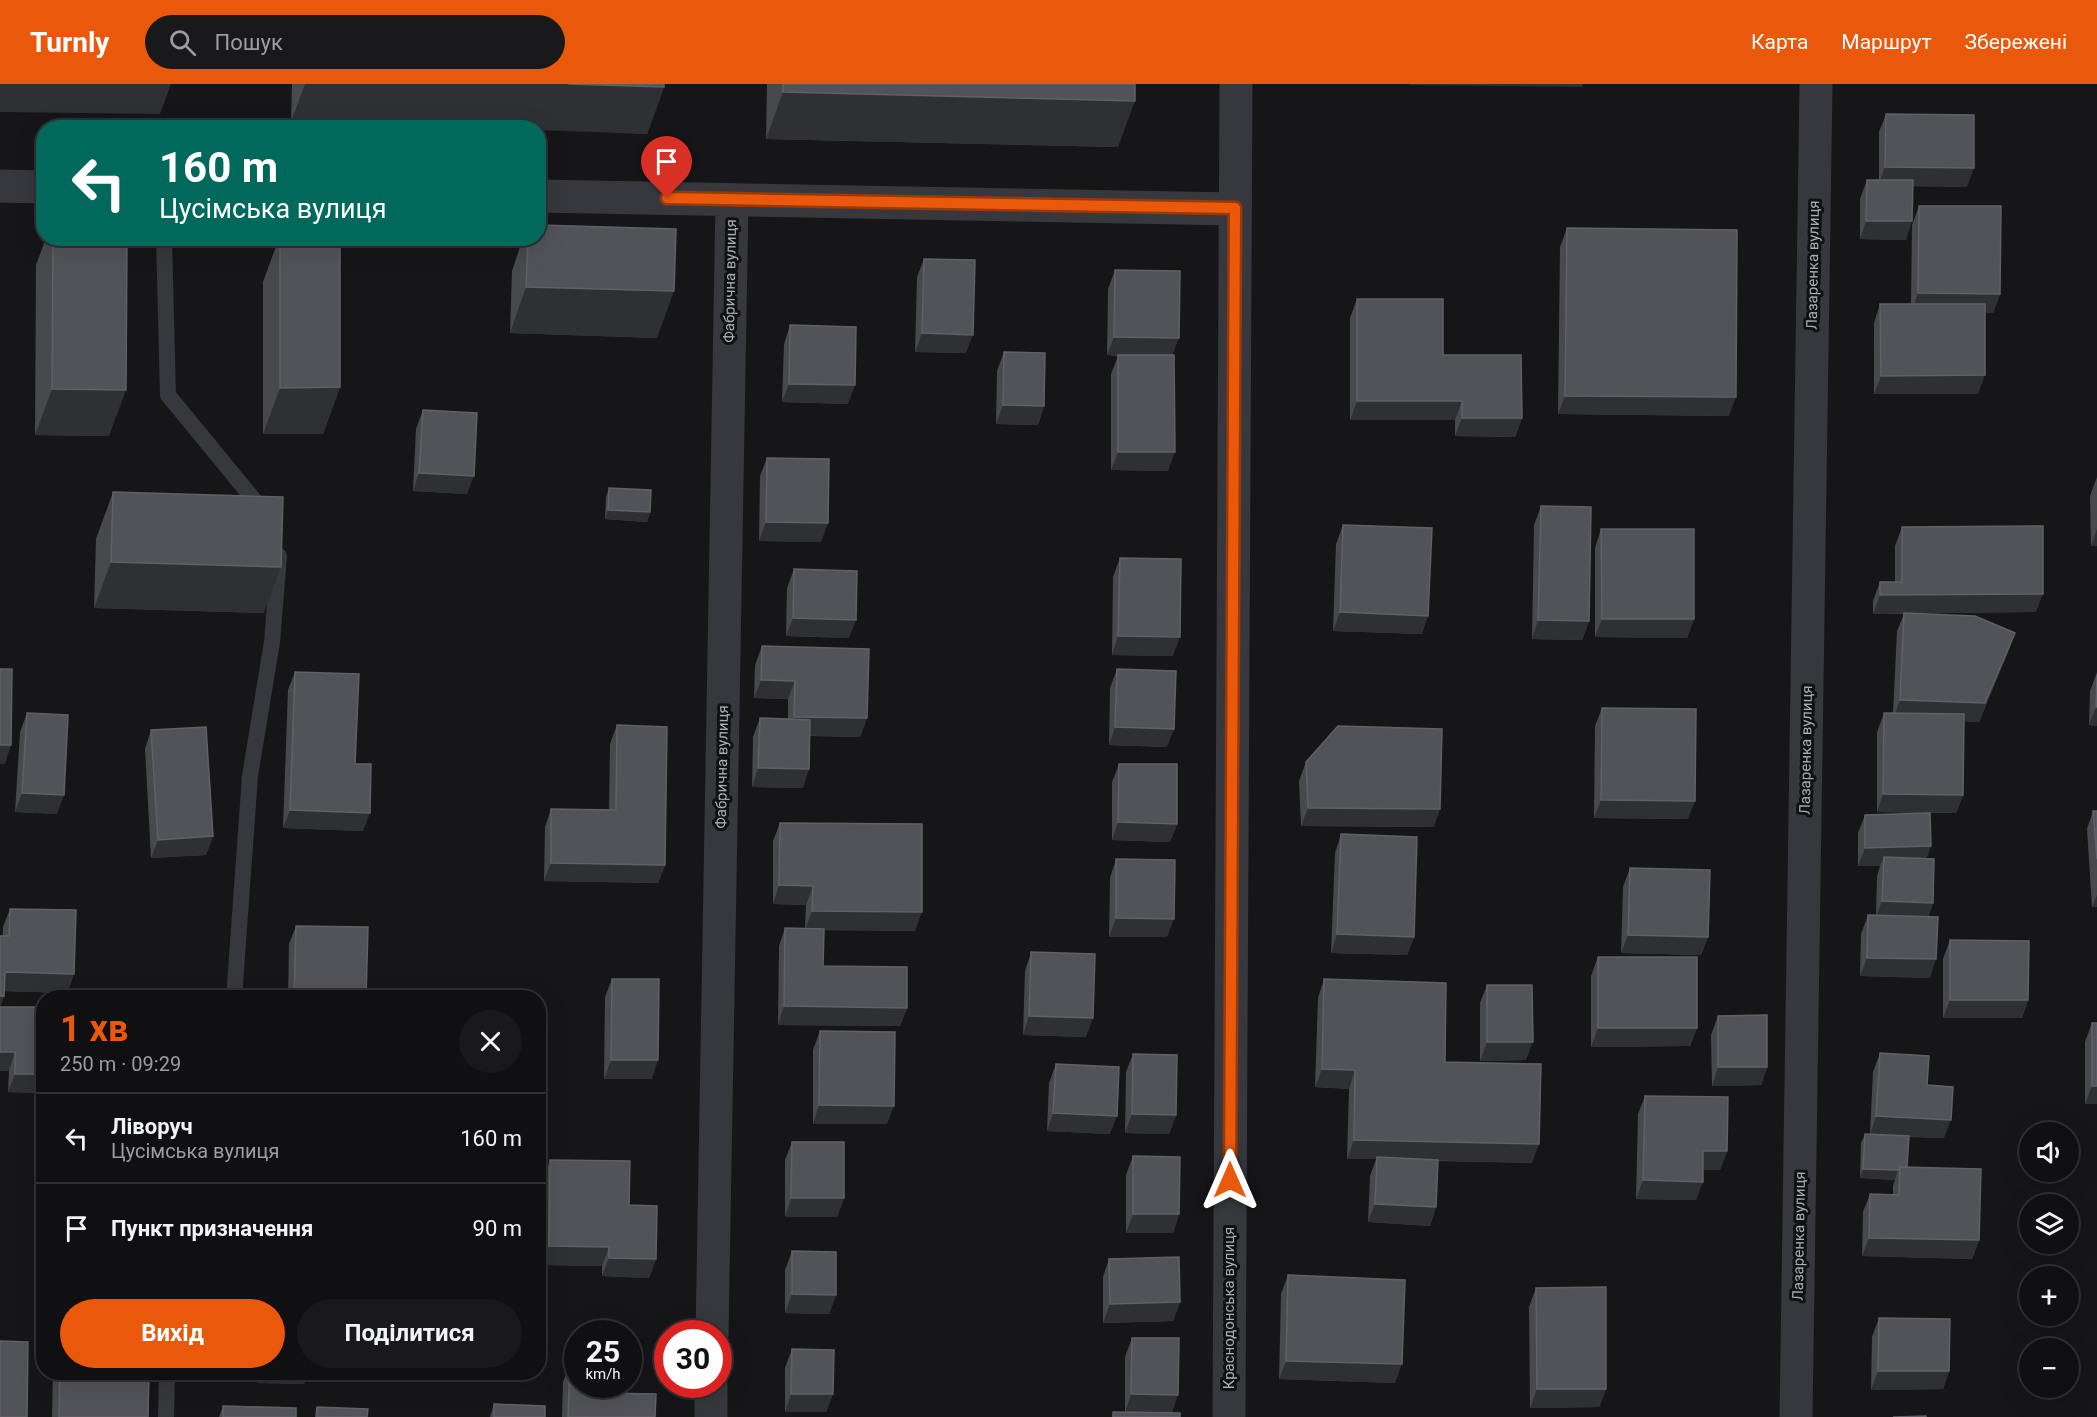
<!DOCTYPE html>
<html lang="uk">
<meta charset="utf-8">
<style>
body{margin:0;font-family:Roboto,sans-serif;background:#19191b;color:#f1f3f6;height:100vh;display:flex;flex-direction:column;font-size:22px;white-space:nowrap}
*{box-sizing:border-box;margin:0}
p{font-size:20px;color:#9c9d9f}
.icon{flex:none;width:33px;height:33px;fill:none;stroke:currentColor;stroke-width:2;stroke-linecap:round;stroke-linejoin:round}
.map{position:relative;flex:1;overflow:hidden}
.details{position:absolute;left:36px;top:906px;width:510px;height:390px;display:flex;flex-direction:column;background:#101012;border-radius:24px;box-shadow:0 6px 24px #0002,0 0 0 2px #303032}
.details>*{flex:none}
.top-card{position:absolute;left:36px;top:36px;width:510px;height:126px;border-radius:24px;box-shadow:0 6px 24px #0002,0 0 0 2px #303032;background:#00695c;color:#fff;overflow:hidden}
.buttons{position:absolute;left:2019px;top:1038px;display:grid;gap:12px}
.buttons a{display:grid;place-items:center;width:60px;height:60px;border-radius:50%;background:#101012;box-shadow:0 6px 24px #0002,0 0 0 2px #303032;font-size:30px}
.speed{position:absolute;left:564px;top:1236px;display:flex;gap:12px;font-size:30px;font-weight:700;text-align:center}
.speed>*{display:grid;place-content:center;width:78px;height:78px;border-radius:50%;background:#101012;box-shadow:0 6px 24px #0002,0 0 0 2px #303032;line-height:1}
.speed small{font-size:15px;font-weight:400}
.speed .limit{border:9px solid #d22;background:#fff;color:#111}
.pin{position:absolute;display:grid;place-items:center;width:51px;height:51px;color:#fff;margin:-62px -26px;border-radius:50% 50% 50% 0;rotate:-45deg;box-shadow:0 0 6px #0007}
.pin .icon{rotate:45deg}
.me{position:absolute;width:66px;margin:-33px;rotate:0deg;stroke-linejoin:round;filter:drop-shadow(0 0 4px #0008)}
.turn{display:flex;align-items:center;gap:21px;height:126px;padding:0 24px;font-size:27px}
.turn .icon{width:78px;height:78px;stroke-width:2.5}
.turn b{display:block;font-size:42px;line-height:51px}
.round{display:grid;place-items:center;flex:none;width:63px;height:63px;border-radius:32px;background:#19191b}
.head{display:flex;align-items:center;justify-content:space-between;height:102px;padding:0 24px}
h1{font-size:36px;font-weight:700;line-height:45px;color:#ea580c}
.primary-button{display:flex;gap:12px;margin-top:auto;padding:12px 24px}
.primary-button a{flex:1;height:69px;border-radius:36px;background:#ea580c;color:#fff;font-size:24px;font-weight:700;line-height:69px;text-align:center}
.primary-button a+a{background:#19191b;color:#f1f3f6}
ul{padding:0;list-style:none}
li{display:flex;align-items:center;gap:18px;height:90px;padding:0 24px;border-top:2px solid #303032}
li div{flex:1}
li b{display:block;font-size:22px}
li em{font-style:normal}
header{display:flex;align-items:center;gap:36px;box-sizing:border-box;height:84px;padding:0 30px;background:#ea580c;color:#fff}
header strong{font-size:28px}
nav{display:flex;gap:33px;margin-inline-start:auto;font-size:21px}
.search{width:420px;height:54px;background:#19191b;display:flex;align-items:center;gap:15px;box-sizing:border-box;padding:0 21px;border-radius:33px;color:#9c9d9f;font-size:22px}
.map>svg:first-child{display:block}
</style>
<header>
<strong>Turnly</strong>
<div class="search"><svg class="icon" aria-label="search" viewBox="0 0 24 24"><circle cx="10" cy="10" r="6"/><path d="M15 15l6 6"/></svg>Пошук</div>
<nav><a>Карта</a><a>Маршрут</a><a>Збережені</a></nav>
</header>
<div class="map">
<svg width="2097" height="1333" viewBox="0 0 2097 1333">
<rect width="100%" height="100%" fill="#161618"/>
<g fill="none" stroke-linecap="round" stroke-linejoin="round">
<path stroke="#37383d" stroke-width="16" d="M164,154L168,311L264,428
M234,914L250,692L272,558L279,472
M166,1333L167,1288"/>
<path stroke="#37383d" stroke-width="33" d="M0,102L44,103
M538,112L1235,125
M712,1250L732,116
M711,1333V1300
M1229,1333L1236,0
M1796,1333L1816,0"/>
</g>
<path fill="#47494d" d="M292,0H664V3L647,50L538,44H464L291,38Z
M767,0H1135L1118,63L766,55Z
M1886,30L1967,103L1913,102L1906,156L1860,155V115L1867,96H1879V48Z
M1919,122L2000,210L1993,229H1985L1978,310H1874V239L1880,220H1911L1912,141Z
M1567,144L1729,332L1558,330L1560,163Z
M46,154H127L109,352L35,351L36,181Z
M279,154H280L340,303L323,350H263V198Z
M523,154H528L657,254L510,249L512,187Z
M924,175L966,269L915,268L917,193Z
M1115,186L1172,271L1168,387L1111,386V290L1118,272L1107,271L1108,205Z
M1357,215L1443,271L1522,334L1515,353L1455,352V336H1350V234Z
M790,241L848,320L782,318L784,260Z
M1004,268L1044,322L1038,341L996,340L997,287Z
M423,326L467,410L413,407L416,345Z
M767,374L821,458L759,457L760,392Z
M2097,393V462H2091L2090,412Z
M609,404L650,428L647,438L605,435L606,413Z
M113,408L264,529L94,524L96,455Z
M1541,422L1589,537L1582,556L1532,555L1534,441Z
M1343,441L1422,550L1333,547L1336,460Z
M1902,443L2036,528L1924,529L2015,549L2008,568L1979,638L1964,637L1963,711L1956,729H1930L1931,762L1926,774L1933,819L1928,833L1930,894L1860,892L1861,850L1868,831H1876L1877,792L1880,782H1858V749L1865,731L1928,729L1877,728V648L1884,629H1893L1897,547L1904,530H1873V517L1880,498H1895V462Z
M1601,445L1694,535L1687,554L1595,553V464Z
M1120,474L1173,572L1112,571L1113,493Z
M794,485L849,554L786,552L787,504Z
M762,562L867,634L860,653L810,652L803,704L752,703L753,653L760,634L788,635V615L754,614L755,581Z
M1117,585L1167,663L1109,661L1110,604Z
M295,588L355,680L363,747L283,744L288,606Z
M2097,588V642L2089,641L2090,607Z
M1602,624L1688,735L1594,734L1595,642Z
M27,629L57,730L15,728L20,648Z
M617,641L665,781L658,799L544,797L545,743L551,725L609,726L610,660Z
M151,646L213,752L206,771L151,774L145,665Z
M1306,678L1434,743L1301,742L1299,697Z
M1119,680L1177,740L1170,758L1112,756V698Z
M2093,727H2097V823H2092L2087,745Z
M780,739L915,847L824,846L823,882L907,924L900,942L778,941L779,862L785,844H805L806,821L773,820V757Z
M1341,750L1414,853L1407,871L1331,869L1335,769Z
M1116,775L1167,853H1109L1110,794Z
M1630,784L1708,853L1701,871L1621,869L1623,803Z
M10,825L74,890L67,909L4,907V912L0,923L3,843Z
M296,842L366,914H288L289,860Z
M1950,856L2028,916L2022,934H1943V875Z
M1031,868L1086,953L1023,951L1025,887Z
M1598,873L1697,944L1690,962L1591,963V892Z
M612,895L652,995H604L605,913Z
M1324,895L1445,978L1532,1079L1438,1077L1436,1123L1430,1142L1368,1138L1370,1092L1376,1075H1347L1349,1005L1315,1003L1318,914Z
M1487,901L1526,976L1480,977V919Z
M44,923V1009L8,1008L9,987H0Z
M1718,932L1767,983L1761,1001L1712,1002L1711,951Z
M2092,939H2097V1020H2085V958Z
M820,947L887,1040H813V966Z
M1880,969L1927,1001L1944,1054L1909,1053L1907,1083L1979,1156L1972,1175L1862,1172L1863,1128L1870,1110H1893V1102L1895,1096L1860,1094L1861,1059L1865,1050H1870L1873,988Z
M1133,970L1176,1031L1169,1050L1125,1049L1126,988Z
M1056,980L1110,1050L1047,1047L1049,999Z
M1645,1012L1727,1067L1720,1086H1703L1696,1116L1636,1115L1638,1030Z
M792,1058L844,1114L837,1133H785V1076Z
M1133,1072L1179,1130L1173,1149H1126V1091Z
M550,1076L629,1121L656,1175L649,1194L602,1192V1182L542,1181L544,1095Z
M792,1167L836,1211L829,1230L785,1229V1186Z
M1109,1175L1180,1218L1173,1237L1103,1239V1193Z
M1288,1191L1395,1299L1279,1295L1281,1210Z
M1536,1204L1606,1305L1599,1323L1530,1324L1529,1223Z
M1879,1234L1949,1287L1943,1305L1871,1306L1872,1253Z
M1132,1254L1172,1329L1180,1333H1112L1113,1328H1125V1273Z
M792,1265L833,1310L826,1328H785V1284Z
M570,1279L601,1309L655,1333H562L563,1298Z
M53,1288H149L148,1333H52Z
M259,1288H308L304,1300L258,1299Z
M494,1320L545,1333H490Z
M223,1322L296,1333H219Z"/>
<path fill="#2f3033" d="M0,0H171L160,30L0,28Z
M305,0H568L664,3L647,50L538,46V44H464L291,38Z
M1409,0H1583L1582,3L1409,1Z
M783,8L1135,17L1118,63L766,55Z
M1885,83L1974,84L1967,103L1878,102Z
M1866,137H1912L1906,156L1860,155Z
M526,203L674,207L657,254L510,249Z
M1918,209L2000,210L1993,229L1911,228Z
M922,249L973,251L966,269L915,268Z
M1114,253L1179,254L1172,272L1107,271Z
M1985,291L1978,310H1874L1881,292Z
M789,300L855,301L848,320L782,318Z
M340,303L323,350H263L280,304Z
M52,305L126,306L109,352L35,351Z
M1565,312L1736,313L1729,332L1558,330Z
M1357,317H1462L1455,336H1350Z
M1003,321L1044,322L1038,341L996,340Z
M1462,334H1522L1515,353L1455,352Z
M1118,368H1175L1168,387L1111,386Z
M419,389L474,392L467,410L413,407Z
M608,426L650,428L647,438L605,435Z
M766,438L828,439L821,458L759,457Z
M2097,445V462H2091Z
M111,478L281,483L264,529L94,524Z
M2043,510L2036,528L1873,530L1880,511Z
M1340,528L1428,532L1422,550L1333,547Z
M793,534L856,536L849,554L786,552Z
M1602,535H1694L1687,554L1595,553Z
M1538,536L1589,537L1582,556L1532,555Z
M2015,549L2008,568L1979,638L1893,635L1900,616Z
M1118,552L1180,553L1173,572L1112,571Z
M761,596L795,597L788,615L754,614Z
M2096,623H2097V642L2089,641Z
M794,633L867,634L860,653L787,651Z
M1115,643L1174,645L1167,663L1109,661Z
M0,661H11L5,680H0Z
M758,684L809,685L803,704L752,703Z
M22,709L64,711L57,730L15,728Z
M1883,710L1963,711L1956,729L1877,728Z
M1601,716L1695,717L1688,735L1594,734Z
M1308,724L1440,725L1434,743L1301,742Z
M290,726L370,729L363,747L283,744Z
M1118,738L1177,740L1170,758L1112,756Z
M213,752L206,771L151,774L158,756Z
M1931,762L1924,781L1884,773L1880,782H1858L1865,764Z
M551,779L665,781L658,799L544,797Z
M779,801L813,802L806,821L773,820Z
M2097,811V823H2092Z
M1882,817L1933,819L1926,837L1875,835Z
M812,827L922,828L915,847L805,846Z
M1116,834L1174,835L1167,853H1109Z
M1337,850L1414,853L1407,871L1331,869Z
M1628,851L1708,853L1701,871L1621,869Z
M1867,874L1936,875L1930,894L1860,892Z
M5,888L74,890L67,909L0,907Z
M0,912H4L0,923Z
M1950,916H2028L2022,934H1943Z
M784,922L907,924L900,942L778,941Z
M1029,932L1093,934L1086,953L1023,951Z
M1598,944H1697L1690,962L1591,963Z
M1487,958H1533L1526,976L1480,977Z
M0,968H15L9,987H0Z
M611,976H658L652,995H604Z
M1718,983H1767L1761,1001L1712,1002Z
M1322,985L1355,986L1349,1005L1315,1003Z
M15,990H44V1009L8,1008Z
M2092,1002H2097V1020H2085Z
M819,1021L894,1022L887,1040H813Z
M1053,1029L1117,1032L1110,1050L1047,1047Z
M1132,1030L1176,1031L1169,1050L1125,1049Z
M1876,1032L1951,1036L1944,1054L1870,1051Z
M1354,1056L1539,1060L1532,1079L1377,1075V1073L1376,1075H1347Z
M1703,1067H1727L1720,1086H1697Z
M1863,1085L1898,1086L1895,1096L1860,1094Z
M1643,1096L1703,1098L1696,1116L1636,1115Z
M791,1114H844L837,1133H785Z
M1375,1120L1436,1123L1430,1142L1368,1138Z
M1133,1130H1179L1173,1149H1126Z
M1869,1154L1979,1156L1972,1175L1862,1172Z
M549,1162L609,1163L602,1182L542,1181Z
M609,1174L656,1175L649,1194L602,1192Z
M792,1210L836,1211L829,1230L785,1229Z
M1180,1218L1173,1237L1103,1239L1110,1220Z
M1286,1277L1402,1280L1395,1299L1279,1295Z
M1878,1287H1949L1943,1305L1871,1306Z
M262,1288H308L304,1300L258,1299Z
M1537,1305H1606L1599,1323L1530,1324Z
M791,1310H833L826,1328H785Z
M1131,1310L1178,1311L1172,1329H1125Z"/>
<path fill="#525359" stroke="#5f6168" stroke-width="1.5" d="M568,0H664V3Z
M783,0H1135V17L783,8Z
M1886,30L1974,31V84L1885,83Z
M1867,96H1913L1912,137H1866Z
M1919,122H2001L2000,210L1918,209Z
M538,141L676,145L674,207L526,203L528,154H538Z
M1567,144L1737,146L1736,313L1565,312Z
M53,154H127L126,306L52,305Z
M280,154H340V303L280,304Z
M924,175L975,176L973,251L922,249Z
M1115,186L1180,187L1179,254L1114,253Z
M1357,215H1443V271H1521L1522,334H1462V317H1357Z
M1880,220H1985V291L1881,292Z
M790,241L856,243L855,301L789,300Z
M1004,268L1045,269L1044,322L1003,321Z
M1118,271H1174L1175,368H1118Z
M423,326L477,329L474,392L419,389Z
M767,374L829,375L828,439L766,438Z
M609,404L651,406L650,428L608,426Z
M113,408L283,413L281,483L111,478Z
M1541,422L1591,423L1589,537L1538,536Z
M1343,441L1432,444L1428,532L1340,528Z
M2043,442V510L1880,511V498H1902V443Z
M1601,445H1694V535H1602Z
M1120,474L1181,475L1180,553L1118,552Z
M794,485L857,487L856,536L793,534Z
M1904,529L1975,532L2015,549L1985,619L1900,616Z
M762,562L869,565L867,634L794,633L795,597L761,596Z
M0,585H12L11,661H0Z
M1117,585L1176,587L1174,645L1115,643Z
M295,588L359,590L355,680H371L370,729L290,726Z
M2097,591V623H2096Z
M1602,624L1696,625L1695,717L1601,716Z
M27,629L68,631L64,711L22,709Z
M1884,629L1964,630L1963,711L1883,710Z
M760,634L810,636L809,685L758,684Z
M617,641L667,643L665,781L551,779V725L616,726Z
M1338,642L1442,645L1440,725L1308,724L1306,678Z
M206,643L213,752L158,756L151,646Z
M1119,680H1177V740L1118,738Z
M2093,727H2097V775Z
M1930,729L1931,762L1865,764V731Z
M780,739L922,740V828L812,827L813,802L779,801Z
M1341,750L1417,753L1414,853L1337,850Z
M1884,773L1934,775L1933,819L1882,817Z
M1116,775L1175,776L1174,835L1116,834Z
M1630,784L1710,786L1708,853L1628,851Z
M10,825L76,826L74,890L5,888L4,912H0V852H9Z
M1868,831L1938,833L1936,875L1867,874Z
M296,842L368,843L366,914H294Z
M785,844L824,845L823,882L907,883V924L784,922Z
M1950,856L2029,857L2028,916H1950Z
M1031,868L1095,870L1093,934L1029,932Z
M1598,873H1697V944H1598Z
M612,895H659L658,976H611Z
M1324,895L1446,899L1445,978L1541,980L1539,1060L1354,1056L1355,986L1322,985Z
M1487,901H1532L1533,958H1487Z
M0,923H44V990H15V968H0Z
M1767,931V983H1718V932Z
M2092,939H2097V1002H2092Z
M820,947L895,948L894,1022L819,1021Z
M1880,969L1929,972L1927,1001L1953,1003L1951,1036L1876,1032Z
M1133,970L1177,971L1176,1031L1132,1030Z
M1056,980L1119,983L1117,1032L1053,1029Z
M1645,1012L1728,1013L1727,1067H1703V1098L1643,1096Z
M1865,1050L1909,1052L1907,1083H1900L1898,1086L1863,1085Z
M792,1058H844V1114H791Z
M1133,1072L1180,1073L1179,1130H1133Z
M1377,1073L1438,1076L1436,1123L1375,1120Z
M550,1076L630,1077L629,1121L657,1122L656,1175L609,1174V1163L549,1162Z
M1900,1083L1981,1085L1979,1156L1869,1154L1870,1110L1899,1111Z
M792,1167L836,1168V1211L792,1210Z
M1179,1173L1180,1218L1110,1220L1109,1175Z
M1288,1191L1405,1196L1402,1280L1286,1277Z
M1606,1203V1305H1537L1536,1204Z
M1879,1234L1950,1235L1949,1287H1878Z
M1132,1254H1179L1178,1311L1131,1310Z
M0,1257L28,1258L27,1333H0Z
M792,1265L834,1266L833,1310H791Z
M570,1279L578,1280V1300H601V1309L656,1310L655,1333H568Z
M60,1288H149L148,1333H59Z
M494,1320L545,1322V1333H494Z
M223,1322L296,1324V1333H223Z
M317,1323L368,1325L367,1333H316Z
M1113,1328L1180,1329V1333H1113Z
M1926,1332V1333H1893Z"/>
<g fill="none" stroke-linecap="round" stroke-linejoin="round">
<defs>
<path id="route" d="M667,114L1235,124L1230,1096"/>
</defs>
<use href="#route" stroke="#983908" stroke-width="15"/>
<use href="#route" stroke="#ea580c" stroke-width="10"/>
</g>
<g text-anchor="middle" stroke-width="6" stroke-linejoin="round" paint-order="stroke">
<g font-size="15" fill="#a8adb8" stroke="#111113">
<text transform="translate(1813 181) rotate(-89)" y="5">Лазаренка вулиця</text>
<text transform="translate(730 197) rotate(-89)" y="5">Фабрична вулиця</text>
<text transform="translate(1806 666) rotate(-89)" y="5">Лазаренка вулиця</text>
<text transform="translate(722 683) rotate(-89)" y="5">Фабрична вулиця</text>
<text transform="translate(1799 1152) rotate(-89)" y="5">Лазаренка вулиця</text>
<text transform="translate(1229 1224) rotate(-90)" y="5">Краснодонська вулиця</text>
</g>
</g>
</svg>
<div class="buttons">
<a><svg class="icon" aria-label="sound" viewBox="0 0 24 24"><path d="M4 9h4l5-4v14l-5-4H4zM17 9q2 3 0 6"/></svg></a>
<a><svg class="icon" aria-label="layers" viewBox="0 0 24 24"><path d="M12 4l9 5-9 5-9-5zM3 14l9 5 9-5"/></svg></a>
<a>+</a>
<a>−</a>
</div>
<div class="speed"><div>25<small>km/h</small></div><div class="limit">30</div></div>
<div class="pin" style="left:667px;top:114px;background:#d93025"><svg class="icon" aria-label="arrive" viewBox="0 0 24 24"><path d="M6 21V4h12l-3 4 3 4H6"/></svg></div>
<svg class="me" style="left:1230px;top:1096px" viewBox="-20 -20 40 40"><path d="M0-17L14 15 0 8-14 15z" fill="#ea580c" stroke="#fff" stroke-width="4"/></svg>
<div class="top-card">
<div class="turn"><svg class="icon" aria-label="left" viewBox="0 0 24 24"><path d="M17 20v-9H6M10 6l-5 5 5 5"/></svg><div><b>160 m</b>Цусімська вулиця</div></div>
</div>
<section class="details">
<div class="head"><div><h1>1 хв</h1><p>250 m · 09:29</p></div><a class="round"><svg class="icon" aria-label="close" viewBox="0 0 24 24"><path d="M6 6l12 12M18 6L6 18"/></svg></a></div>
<ul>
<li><svg class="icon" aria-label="left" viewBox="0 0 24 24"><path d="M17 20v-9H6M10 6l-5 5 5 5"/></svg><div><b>Ліворуч</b><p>Цусімська вулиця</p></div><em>160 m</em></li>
<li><svg class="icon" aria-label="arrive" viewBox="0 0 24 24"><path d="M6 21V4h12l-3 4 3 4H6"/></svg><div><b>Пункт призначення</b></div><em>90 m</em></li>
</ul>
<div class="primary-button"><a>Вихід</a><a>Поділитися</a></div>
</section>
</div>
